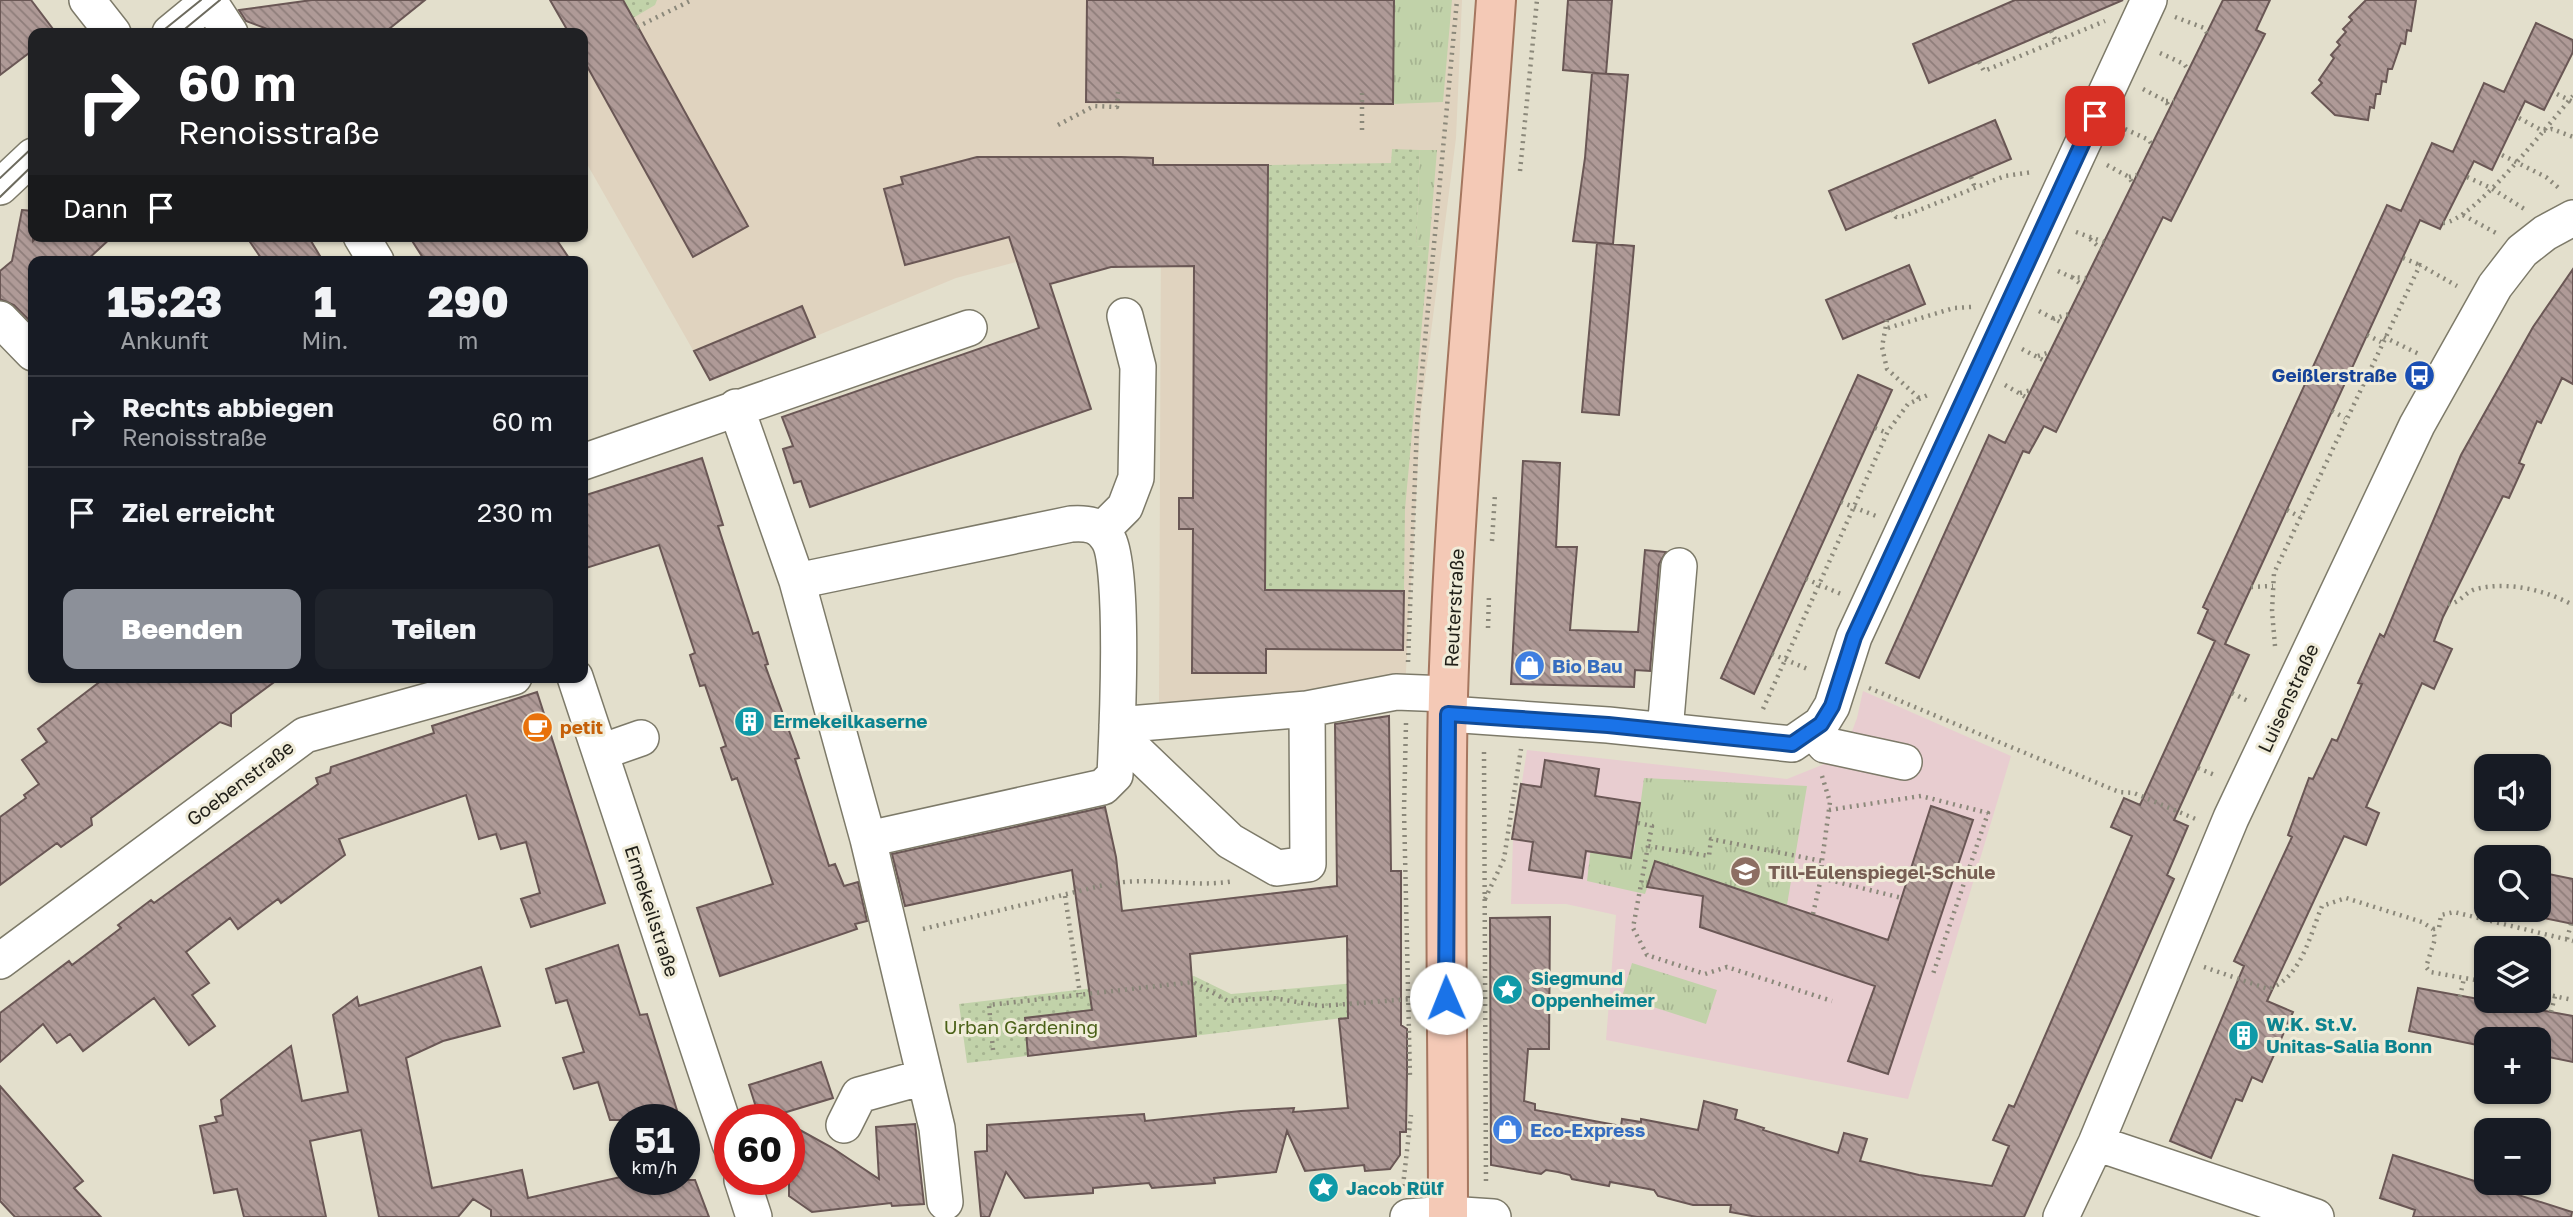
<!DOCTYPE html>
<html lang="de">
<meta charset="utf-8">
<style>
body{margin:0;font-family:"Golos Text",sans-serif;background:#20242c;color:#f1f3f6;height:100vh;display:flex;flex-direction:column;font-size:26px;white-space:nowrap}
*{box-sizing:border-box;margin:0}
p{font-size:23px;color:#9ea1a6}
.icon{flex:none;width:38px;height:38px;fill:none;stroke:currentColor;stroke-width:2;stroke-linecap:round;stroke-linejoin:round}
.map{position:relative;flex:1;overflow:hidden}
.drawer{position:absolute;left:28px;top:256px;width:560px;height:427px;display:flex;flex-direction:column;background:#171b24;border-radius:14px;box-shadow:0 2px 5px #0004}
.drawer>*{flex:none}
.banner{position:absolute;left:28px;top:28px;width:560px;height:214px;border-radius:14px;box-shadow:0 2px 5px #0004;background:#202124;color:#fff;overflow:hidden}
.tools{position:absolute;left:2474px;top:754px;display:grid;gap:14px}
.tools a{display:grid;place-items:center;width:77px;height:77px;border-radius:14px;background:#171b24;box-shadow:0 2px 5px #0004;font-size:35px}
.speed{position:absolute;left:609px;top:1104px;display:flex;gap:14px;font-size:35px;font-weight:700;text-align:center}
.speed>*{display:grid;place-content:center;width:91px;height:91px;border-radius:50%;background:#171b24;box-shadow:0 2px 5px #0004;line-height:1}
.speed small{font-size:18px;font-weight:400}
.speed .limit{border:10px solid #d22;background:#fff;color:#111}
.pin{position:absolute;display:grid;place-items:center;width:60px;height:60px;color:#fff;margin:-30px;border-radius:14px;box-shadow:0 4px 10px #0006}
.me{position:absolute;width:77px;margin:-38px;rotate:359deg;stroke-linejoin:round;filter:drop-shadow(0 0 5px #0008)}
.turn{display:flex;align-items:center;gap:24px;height:147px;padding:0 35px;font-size:32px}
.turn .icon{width:91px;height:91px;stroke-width:2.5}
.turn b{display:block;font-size:49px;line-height:60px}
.then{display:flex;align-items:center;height:66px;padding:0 35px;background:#0003;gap:14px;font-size:26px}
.eta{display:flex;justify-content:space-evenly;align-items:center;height:119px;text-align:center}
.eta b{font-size:42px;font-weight:800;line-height:49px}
.button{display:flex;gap:14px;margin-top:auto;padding:14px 35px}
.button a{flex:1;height:80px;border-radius:14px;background:#8c9099;color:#fff;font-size:28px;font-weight:800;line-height:80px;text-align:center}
.button a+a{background:#20242c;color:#f1f3f6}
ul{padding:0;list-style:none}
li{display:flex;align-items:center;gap:21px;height:91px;padding:0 35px;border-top:2px solid #363941}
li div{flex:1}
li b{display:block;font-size:26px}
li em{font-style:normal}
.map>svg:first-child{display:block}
</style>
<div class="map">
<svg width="2573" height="1217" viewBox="0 0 2573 1217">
<defs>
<pattern id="grass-tufts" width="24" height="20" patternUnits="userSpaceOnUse" patternTransform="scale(1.75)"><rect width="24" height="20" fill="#c1d2a9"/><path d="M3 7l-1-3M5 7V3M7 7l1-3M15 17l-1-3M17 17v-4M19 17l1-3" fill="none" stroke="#a6b491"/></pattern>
<pattern id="garden-dots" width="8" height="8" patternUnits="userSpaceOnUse" patternTransform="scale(1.75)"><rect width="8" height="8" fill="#c1d2a9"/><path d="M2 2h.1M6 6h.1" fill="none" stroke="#a6b491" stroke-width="1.8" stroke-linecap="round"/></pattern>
<pattern id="building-back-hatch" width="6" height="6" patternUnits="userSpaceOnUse" patternTransform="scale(1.75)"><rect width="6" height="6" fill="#af9a97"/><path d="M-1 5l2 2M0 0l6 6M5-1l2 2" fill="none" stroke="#8e7d7a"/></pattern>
</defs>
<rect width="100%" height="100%" fill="#e3dfcc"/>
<path fill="#e0d3bf" d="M550,0H1462L1456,138L1421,410L1405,689L1251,701L1159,702L1161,232L1133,231L956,278L710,380L583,157V33H569Z"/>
<path fill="#e8cdd0" d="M1863,691L2011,756L1908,1099L1606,1040L1616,915L1566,904H1511L1513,839L1527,750L1787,779L1822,765L1848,742L1857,718Z"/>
<path fill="url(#grass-tufts)" d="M1394,0H1452L1443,102L1393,104Z
M1420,150H1437L1429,247L1416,246Z
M1644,778L1807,786L1787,905L1656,862L1645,894L1587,881L1591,847L1634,851Z
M1632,963L1717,990L1706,1024L1622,997Z"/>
<path fill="url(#garden-dots)" d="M623,0H657L655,5L633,18Z
M1392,149L1420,150L1416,246L1429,247L1405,509L1404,591L1265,590L1268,165L1391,163Z
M1194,976L1231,994L1401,979V1011L967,1063L959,1004Z"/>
<path fill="url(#building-back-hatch)" stroke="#6a5755" stroke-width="2" d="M0,0H31L56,33H33V50L0,75Z
M312,0H425L384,33H278L246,21L239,10Z
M550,0H623L748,226L693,257L583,59V33H569Z
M1087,0H1394L1393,104L1086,102Z
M1568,0H1612L1606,74L1563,70Z
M2015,0H2123L1929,83L1913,44Z
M2223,0H2270L2256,30L2265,34L2171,221L2163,217L2056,432L2044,426L2029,453L2023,451L1919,678L1886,663L1989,435L2005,443Z
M2366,0H2416L2411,31L2407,30L2405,44L2401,43L2392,69H2388L2386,82L2382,81L2380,94H2376L2374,108L2370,107L2368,120L2335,115L2312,93L2322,83L2319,80L2334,58L2331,55L2340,45L2337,42L2346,32L2343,29L2352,20L2349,17Z
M2536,23L2573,40V52L2544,110L2525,101L2492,170L2474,161L2440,229L2420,220L2225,644L2249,655L2174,820L2188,826L2167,875L2174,879L2024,1217H1757L1730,1212L1731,1205H1693L1658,1196L1654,1190L1610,1182L1609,1186L1572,1179L1570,1175L1558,1172L1546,1170L1541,1174L1491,1165L1490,918L1550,917L1549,1049H1528L1524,1101L1535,1104V1110L1621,1126L1622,1119L1641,1122V1119L1698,1130L1704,1101L1737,1110L1735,1119L1764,1128L1763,1130L1838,1153L1844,1133L1867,1139L1860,1161L1919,1175L1992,1186L2009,1146L1993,1140L2009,1105L2014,1107L2132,836L2111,827L2124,798L2140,805L2215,641L2198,633L2208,610L2203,607L2387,205L2401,211L2432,143L2453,152L2484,83L2504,92Z
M1592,73L1628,75L1613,244L1573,241L1585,158Z
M1995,120L2011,159L1846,230L1829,191Z
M977,157H1121L1153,158V165H1268L1265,590L1404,591L1403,650L1266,649V673H1192L1193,529H1179V498H1193L1194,266L1111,267L1050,284L1091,409L810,507L801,481L794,483L783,449L793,446L782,417L1039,328L1009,237L905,265L884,189L903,184L901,177Z
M22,210L33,211V241L38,236H113L86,261H33L31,322L14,305L0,299V271L12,261Z
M246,236H308L323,261H263Z
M409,236H554L571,261H425Z
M1597,243L1634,246L1619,415L1582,412Z
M1909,265L1925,304L1843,339L1826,300Z
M2573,269V384L2562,378L2541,423L2537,421L2519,463L2524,465L2509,498L2503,496L2443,617L2434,641L2452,649L2434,689L2422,683L2366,807L2379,813L2366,845L2344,836L2267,1001L2293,1012L2262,1082L2252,1077L2242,1101L2236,1099L2211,1158L2170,1141L2244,966L2234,961L2292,837L2288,835L2309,778L2313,779L2332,739L2337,741L2362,684L2358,683L2380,634L2384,637L2461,455L2533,327Z
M802,306L815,337L710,380L694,351Z
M1858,375L1892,390L1754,694L1721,678Z
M702,458L723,525L718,526L753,634L758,632L768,664L765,665L799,758L795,759L829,866L835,864L844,886L858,882L867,921L855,924L857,929L720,976L697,908L773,884L737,778L732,780L721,748L726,746L705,685L700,686L690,655L695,653L659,545L583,569V496Z
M1523,461L1560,463L1556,547H1577L1570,630L1638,632L1645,550L1666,552L1659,564L1650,671L1635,670L1634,687L1511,684Z
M106,677H281L231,714V726L220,722L91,818L92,825L61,847L57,843L0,885V817L26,798L24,795L39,784L22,760L47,742L38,729Z
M537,692L605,903L531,927L521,899L540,893L526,842L501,849L496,834L479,839L466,795L339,839L345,855L281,903L278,899L238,929L230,918L186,952L209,983L192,995L215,1026L189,1045L154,998L83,1051L70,1034L57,1043L43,1024L0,1062V1013L69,961L72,965L121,928L118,925L151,900L154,903L318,784L316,778L330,773L331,767L434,733L432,726Z
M1389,716L1391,871H1401V1025L1407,1029V1072L1406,1132H1400V1155L1390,1169L1365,1171L1364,1165L1305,1171L1287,1131L1276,1172L1214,1178L1215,1183L1152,1188L1149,1183L1093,1188V1193L1025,1198L1006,1172L989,1217H981L975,1152L987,1151V1125L1144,1114L1145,1121L1241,1111L1294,1108L1293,1112L1348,1108L1339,1019L1348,1018L1347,936L1190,954L1196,1036L1028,1056L1025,1018L1092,1010L1072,870L905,906L892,854L1105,807L1116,857L1122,911L1337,886L1335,724Z
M1545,760L1599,769L1595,796L1640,803L1631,858L1586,851L1582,878L1529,870L1533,842L1512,839L1521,784L1541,787Z
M1931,806L1973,820L1888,1074L1848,1061L1875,986L1700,927L1703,896L1647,887L1655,861L1888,940Z
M2539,872L2573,879V924L2539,917Z
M618,945L640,1015L647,1014L680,1120H610L598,1082L574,1089L563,1058L584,1052L567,1000L556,1003L546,969Z
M481,967L500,1026L443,1041L406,1058L432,1188L522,1170L528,1198L625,1176V1180H695L709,1217H491V1210L473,1199L458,1217H379L361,1130L310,1141L326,1217H244L237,1189L214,1193L200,1126L217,1122L215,1117L223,1115L221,1100L291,1046L302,1101L348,1092L333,1015L357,997L359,1006Z
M2418,988L2573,1016V1062L2539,1055V1040H2487V1047L2409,1031Z
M821,1062L833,1098L760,1120L749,1085Z
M0,1086L83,1181L74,1188L101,1217H15L0,1201Z
M789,1124L831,1147L879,1179L876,1127L915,1124L924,1204L892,1206L891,1203L812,1212L789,1196Z
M2393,1155L2572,1212L2571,1217H2413L2415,1210L2380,1198Z"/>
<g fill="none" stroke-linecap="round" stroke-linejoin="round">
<defs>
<path id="minor" d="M87,0L113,33
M209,1L230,33
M170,33L210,0
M0,187L33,156
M361,236L376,261
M0,319L33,353
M736,407L797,581L868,839L1103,787L1115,775C1117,735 1125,565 1108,539C1099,524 1087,523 1071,524L797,581
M583,462L969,328
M1102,530L1125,507L1136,478L1138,367L1125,316
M575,677L730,1144
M1307,709L1396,692L1448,694
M1448,714L1608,725L1792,744L1821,724L1832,706L1854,637L2149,0
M1117,725L1307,709L1308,864L1277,868L1230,841L1117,733
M1665,731L1679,566
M1813,731L1825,745L1904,762
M601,752L641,738
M868,839L937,1128L945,1202
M0,961L305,735L514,677
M844,1125L859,1095L924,1077
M2096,1143L2316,1217
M742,1180L754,1217
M1408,1217L1448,1214L1493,1217
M2061,1217L2096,1143L2231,818L2417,425L2495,286L2522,251L2545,233L2573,218"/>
<path id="major" d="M1448,1217C1448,1043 1444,870 1448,696C1455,464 1480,232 1496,0"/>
</defs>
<use href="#minor" stroke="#7d7a69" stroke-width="38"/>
<use href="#major" stroke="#a5765f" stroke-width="42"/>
<path stroke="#8b887a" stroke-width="4.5" stroke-dasharray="2 5" stroke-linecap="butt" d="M2175,17L2204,28L2207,33
M637,27L692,0
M2051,31L2056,41
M2160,53L2184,64L2189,71
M1979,62L1984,71L2105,21
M2143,89L2166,101L2170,109
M1362,93V132
M2557,94L2573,102
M2166,101H2174
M2519,118L2543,131L2552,129L2573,137
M1058,125L1094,106L1117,107L1118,92
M2125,129L2149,140L2152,145
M2502,155L2546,177L2561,190
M2107,165L2129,177L2133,184
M1520,171L1537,0
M1971,177L1975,188
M2129,177L2137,175
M2467,177L2491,188L2526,210
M1892,210L1896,217L1904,216L2005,176L2033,172
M2463,215L2496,233
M2443,223C2473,222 2550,122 2573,96
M2076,232L2104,242
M2090,239L2101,249
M2403,258L2420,265
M2058,271L2071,277L2086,278
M2072,277L2083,286
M2039,311L2064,324
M2053,319L2069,314
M1887,320L1882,347L1887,369L1919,398
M1888,328L1954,308L1971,307
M2367,335L2381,342
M2384,337L2421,355
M2022,349L2045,361
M2038,356L2050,352
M2005,385L2027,398
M2020,393L2031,390
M2332,411L2345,418
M1875,428L1887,433
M1841,502L1876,516
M2287,510L2300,517
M1492,541L1495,494
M1806,579L1841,594
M2251,587L2273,586
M2448,604C2459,604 2465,592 2476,589C2508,581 2545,590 2573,605
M1488,628L1489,595
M2275,646L2272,611L2274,573L2420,265L2457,286
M1772,654L1810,670
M1408,662L1417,425L1457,0
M1869,688L2119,792L2134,793L2198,820
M2232,693L2250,702
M1763,709L1888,431L1908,404L1930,394
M1406,723L1404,810L1410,1078
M1484,752L1486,1185
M2198,768L2217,776
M1822,776L1830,802L1822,861
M1829,810L1921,796L1988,813L1932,977
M1638,823L1652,826L1648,846L1709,856L1711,839L1822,861L1821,878L1902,898
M1648,846L1633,928L1647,955L1705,974L1727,967L1832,1001
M1116,883C1156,877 1195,888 1234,881
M1065,896L1080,994
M1485,899L1504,859L1521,749
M1813,914L1821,878
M923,929L1104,885
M2433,929L2439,928L2441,915L2454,912L2573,941
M2567,939L2571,924
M2204,967L2268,989C2301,979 2310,935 2322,906L2346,898L2422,922L2433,929L2435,939L2426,967L2430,972L2487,982
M2539,993L2573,1000
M2460,997L2464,978
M2551,1012L2555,996
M993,1050L989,1005L1193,982L1228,1001L1273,998L1321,1006L1411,999
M1403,1186L1411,1115"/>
<use href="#minor" stroke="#fff" stroke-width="35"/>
<use href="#major" stroke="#f4c9b6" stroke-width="38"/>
<path stroke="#6c6a5e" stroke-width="2" d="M160,33L201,0
M180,33L220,0
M0,178L33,147
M0,197L33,165"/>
</g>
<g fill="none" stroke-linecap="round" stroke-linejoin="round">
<defs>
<path id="route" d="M1446,998L1448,714L1608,725L1792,744L1821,724L1832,706L1854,637L2095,116"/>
</defs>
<use href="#route" stroke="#114b97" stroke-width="18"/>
<use href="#route" stroke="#1a73e8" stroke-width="12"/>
</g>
<defs>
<symbol id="bus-disc" viewBox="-11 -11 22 22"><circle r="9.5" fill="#1a4fb4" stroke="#f0ecd9"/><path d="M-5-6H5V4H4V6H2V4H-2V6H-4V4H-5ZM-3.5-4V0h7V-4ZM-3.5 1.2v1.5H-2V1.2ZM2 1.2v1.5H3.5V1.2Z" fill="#fff"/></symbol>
<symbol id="shop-disc" viewBox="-11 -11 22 22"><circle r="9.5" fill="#3f7fe0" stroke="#f0ecd9"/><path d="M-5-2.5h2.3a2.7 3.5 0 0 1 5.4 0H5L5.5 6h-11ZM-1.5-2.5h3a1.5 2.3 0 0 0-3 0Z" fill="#fff"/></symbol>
<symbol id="building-disc" viewBox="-11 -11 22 22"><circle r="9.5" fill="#0f9aa8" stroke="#f0ecd9"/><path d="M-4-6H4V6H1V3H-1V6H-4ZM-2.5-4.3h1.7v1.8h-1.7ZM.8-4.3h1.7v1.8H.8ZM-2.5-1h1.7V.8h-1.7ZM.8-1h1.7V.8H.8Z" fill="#fff"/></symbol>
<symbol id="cafe-disc" viewBox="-11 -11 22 22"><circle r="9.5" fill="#e8710a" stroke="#f0ecd9"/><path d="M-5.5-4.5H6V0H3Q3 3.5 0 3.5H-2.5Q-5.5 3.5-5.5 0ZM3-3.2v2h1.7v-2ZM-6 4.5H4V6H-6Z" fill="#fff"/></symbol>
<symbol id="school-disc" viewBox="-11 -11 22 22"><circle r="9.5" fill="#8d6e63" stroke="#f0ecd9"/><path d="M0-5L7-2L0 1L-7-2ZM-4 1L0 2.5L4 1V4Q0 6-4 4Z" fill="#fff"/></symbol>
<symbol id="sight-disc" viewBox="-11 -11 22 22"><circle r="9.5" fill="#0f9aa8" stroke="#f0ecd9"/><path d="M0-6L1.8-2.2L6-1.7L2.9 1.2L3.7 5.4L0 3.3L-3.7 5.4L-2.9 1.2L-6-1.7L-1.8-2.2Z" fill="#fff"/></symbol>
</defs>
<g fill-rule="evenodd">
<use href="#bus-disc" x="2402" y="358" width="35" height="35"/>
<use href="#shop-disc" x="1512" y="648" width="35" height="35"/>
<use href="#building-disc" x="732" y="704" width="35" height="35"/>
<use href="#cafe-disc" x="520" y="710" width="35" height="35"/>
<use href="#school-disc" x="1728" y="854" width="35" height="35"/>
<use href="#sight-disc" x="1490" y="972" width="35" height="35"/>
<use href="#building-disc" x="2226" y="1018" width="35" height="35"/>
<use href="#shop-disc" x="1490" y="1112" width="35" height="35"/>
<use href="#sight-disc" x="1306" y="1170" width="35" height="35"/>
</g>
<g text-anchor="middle" stroke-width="6" stroke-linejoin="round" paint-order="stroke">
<g font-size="19" font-weight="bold" fill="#164399" stroke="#f0ecd9" text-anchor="end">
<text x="2397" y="382">Geißlerstraße</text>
</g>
<g font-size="19" fill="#201f18" stroke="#f0ecd9">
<text transform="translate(1454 608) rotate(-87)" y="7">Reuterstraße</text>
<text transform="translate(2288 698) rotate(-65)" y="7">Luisenstraße</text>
<text transform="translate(240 783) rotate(-37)" y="7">Goebenstraße</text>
<text transform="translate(652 911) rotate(72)" y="7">Ermekeilstraße</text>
</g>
<g font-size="19" font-weight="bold" fill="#366cbe" stroke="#f0ecd9" text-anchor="start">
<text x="1552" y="673">Bio Bau</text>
<text x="1530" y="1137">Eco-Express</text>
</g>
<g font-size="19" font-weight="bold" fill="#0d838f" stroke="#f0ecd9" text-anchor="start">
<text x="773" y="728">Ermekeilkaserne</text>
<text x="1531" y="985">Siegmund<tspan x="1531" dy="22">Oppenheimer</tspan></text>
<text x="2266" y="1031">W.K. St.V.<tspan x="2266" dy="22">Unitas-Salia Bonn</tspan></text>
<text x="1346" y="1195">Jacob Rülf</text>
</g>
<g font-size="19" font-weight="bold" fill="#c56008" stroke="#f0ecd9" text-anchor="start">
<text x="560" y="734">petit</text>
</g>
<g font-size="19" font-weight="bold" fill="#785e54" stroke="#f0ecd9" text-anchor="start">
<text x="1768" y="879">Till-Eulenspiegel-Schule</text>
</g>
<g font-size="19" fill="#4a6117" stroke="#f0ecd9">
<text x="1021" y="1034">Urban Gardening</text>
</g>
</g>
</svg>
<div class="tools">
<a><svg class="icon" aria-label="sound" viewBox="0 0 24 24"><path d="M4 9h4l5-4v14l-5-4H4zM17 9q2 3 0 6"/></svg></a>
<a><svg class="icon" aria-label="search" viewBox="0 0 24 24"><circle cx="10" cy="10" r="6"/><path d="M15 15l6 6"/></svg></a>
<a><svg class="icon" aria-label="layers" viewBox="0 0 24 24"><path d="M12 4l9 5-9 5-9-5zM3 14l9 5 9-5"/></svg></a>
<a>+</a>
<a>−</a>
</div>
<div class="speed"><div>51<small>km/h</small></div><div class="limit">60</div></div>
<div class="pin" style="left:2095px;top:116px;background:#d93025"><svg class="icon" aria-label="arrive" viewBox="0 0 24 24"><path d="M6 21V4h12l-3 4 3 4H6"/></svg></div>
<svg class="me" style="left:1446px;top:998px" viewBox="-20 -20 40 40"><circle r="19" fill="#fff"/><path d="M0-13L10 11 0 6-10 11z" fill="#1a73e8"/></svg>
<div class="banner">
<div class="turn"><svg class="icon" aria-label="right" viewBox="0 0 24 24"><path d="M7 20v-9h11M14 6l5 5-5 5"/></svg><div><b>60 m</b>Renoisstraße</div></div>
<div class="then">Dann<svg class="icon" aria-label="arrive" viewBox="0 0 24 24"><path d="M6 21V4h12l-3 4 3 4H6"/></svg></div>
</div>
<section class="drawer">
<div class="eta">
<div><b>15:23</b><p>Ankunft</p></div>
<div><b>1</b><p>Min.</p></div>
<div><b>290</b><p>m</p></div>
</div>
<ul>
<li><svg class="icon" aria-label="right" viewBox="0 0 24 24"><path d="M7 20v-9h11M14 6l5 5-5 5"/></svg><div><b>Rechts abbiegen</b><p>Renoisstraße</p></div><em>60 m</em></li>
<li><svg class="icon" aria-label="arrive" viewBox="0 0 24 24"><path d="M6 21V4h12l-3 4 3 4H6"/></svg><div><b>Ziel erreicht</b></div><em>230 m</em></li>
</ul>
<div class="button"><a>Beenden</a><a>Teilen</a></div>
</section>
</div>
